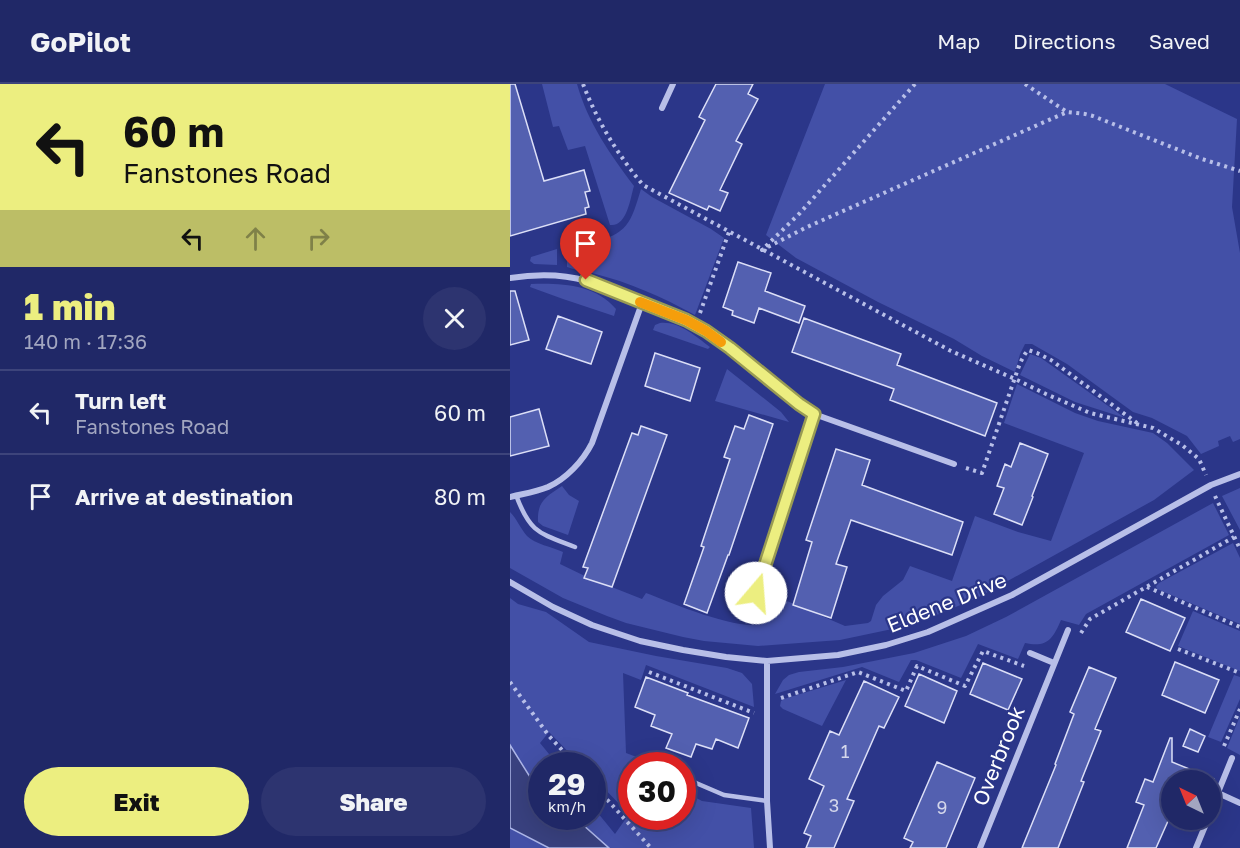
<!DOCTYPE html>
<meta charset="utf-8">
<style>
body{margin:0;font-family:"Golos Text",sans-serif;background:#2d3470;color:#f1f3f6;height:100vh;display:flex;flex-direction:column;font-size:22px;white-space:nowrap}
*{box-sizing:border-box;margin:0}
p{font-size:20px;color:#a2a6c0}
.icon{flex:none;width:33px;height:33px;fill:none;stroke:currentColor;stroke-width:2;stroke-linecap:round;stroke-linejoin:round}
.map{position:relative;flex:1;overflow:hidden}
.sheet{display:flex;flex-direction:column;background:#202867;width:510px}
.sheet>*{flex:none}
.top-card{background:#ecee80;color:#111;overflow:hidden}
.needle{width:39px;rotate:317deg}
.fabs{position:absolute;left:651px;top:686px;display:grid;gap:12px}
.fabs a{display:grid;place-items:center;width:60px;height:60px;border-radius:50%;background:#202867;box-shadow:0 6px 24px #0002,0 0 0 2px #3d447b;font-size:30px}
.speed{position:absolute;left:18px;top:668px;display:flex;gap:12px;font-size:30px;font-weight:700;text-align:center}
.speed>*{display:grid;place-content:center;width:78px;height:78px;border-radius:50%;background:#202867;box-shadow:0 6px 24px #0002,0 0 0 2px #3d447b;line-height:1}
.speed small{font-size:15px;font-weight:400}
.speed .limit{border:9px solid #d22;background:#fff;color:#111}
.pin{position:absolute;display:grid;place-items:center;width:51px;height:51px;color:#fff;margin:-62px -26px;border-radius:50% 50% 50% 0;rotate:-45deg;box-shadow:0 0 6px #0007}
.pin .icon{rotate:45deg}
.me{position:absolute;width:66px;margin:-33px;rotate:18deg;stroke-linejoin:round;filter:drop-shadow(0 0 4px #0008)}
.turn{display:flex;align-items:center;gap:21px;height:126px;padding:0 24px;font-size:27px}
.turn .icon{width:78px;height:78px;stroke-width:2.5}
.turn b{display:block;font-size:42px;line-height:51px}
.lanes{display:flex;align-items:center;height:57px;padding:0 24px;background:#0003;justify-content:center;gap:30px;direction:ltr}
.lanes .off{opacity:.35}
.round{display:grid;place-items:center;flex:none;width:63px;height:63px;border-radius:32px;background:#2d3470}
.overview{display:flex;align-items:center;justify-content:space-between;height:102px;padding:0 24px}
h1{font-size:36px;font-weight:800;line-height:45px;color:#ecee80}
.button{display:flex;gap:12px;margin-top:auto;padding:12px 24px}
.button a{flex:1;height:69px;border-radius:36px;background:#ecee80;color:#111;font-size:24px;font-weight:800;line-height:69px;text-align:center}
.button a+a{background:#2d3470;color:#f1f3f6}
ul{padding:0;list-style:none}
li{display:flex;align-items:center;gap:18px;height:84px;padding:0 24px;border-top:2px solid #3d447b}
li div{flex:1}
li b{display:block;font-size:22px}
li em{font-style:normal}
header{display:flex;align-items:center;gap:36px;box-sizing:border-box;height:84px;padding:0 30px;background:#202867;border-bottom:2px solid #3d447b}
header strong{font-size:28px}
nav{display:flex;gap:33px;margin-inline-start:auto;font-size:21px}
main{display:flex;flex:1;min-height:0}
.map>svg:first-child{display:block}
</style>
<header>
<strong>GoPilot</strong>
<nav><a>Map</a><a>Directions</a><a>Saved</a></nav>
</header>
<main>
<section class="sheet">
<div class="top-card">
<div class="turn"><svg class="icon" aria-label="left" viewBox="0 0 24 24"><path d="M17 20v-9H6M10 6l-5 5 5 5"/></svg><div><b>60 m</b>Fanstones Road</div></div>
<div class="lanes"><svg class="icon" aria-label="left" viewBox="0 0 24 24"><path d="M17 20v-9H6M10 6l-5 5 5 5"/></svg><svg class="icon off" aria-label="ahead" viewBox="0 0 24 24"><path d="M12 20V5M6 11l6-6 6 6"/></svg><svg class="icon off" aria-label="right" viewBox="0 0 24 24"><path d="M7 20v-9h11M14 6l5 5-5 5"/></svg></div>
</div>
<div class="overview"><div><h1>1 min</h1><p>140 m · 17:36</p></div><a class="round"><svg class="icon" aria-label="close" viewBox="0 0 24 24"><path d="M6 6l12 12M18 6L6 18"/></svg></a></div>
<ul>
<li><svg class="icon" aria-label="left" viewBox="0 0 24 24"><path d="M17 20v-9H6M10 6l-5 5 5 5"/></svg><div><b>Turn left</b><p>Fanstones Road</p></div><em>60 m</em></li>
<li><svg class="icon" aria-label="arrive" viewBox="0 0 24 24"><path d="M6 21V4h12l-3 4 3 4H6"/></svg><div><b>Arrive at destination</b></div><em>80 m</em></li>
</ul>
<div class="button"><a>Exit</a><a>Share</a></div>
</section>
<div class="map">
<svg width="730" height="764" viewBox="0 0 730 764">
<rect width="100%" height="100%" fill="#2b3689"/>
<path fill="#4350a7" d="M32,0H67C78,39 100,70 124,102C120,115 117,143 100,141L75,62L58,66L49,42L43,43Z
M315,0H655L727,35L722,123L730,169V355L723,358L720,352L708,357L709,362L691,370L677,352L642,334L623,328L557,280L522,260H515L510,270L505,288L472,272L444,255L368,218L286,174L256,151Z
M131,105L142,113L201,145L214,154L185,231C150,212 121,199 82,189L81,158C118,151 121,138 131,105Z
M73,158V188L57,183V162Z
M47,165V181L24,180L20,177L21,173Z
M21,200C50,199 85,200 106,225L104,232L53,215L20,203Z
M150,239C169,237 185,252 200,263L198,265L143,246L145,241Z
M520,270L531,274L615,334L565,318L510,291Z
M217,285L271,328L279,338L205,317Z
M507,300L565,329L588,337L643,349L657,359L684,386L644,416L467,514L422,533L387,544L330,556L248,562L194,557L173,553L116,539L97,532L53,514L0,484V428C7,435 10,444 17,452C25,460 42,463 53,468L50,480L79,494L132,515L136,509C160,518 235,551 257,538C265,533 271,524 277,517L335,542L358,539L361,537L366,521L373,512L393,496L400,482L442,497L465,432L508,448L541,457L574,369L494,339Z
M52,402L59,411L69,417L58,451L33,442L28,438C27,417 36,413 52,402Z
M730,404V446L712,412Z
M703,419L719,451L576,530L569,541L551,536C543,555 537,564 515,559L508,575L468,560L451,594L406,576H401L389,598L352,583L265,610L273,596L279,591L289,588L333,583L404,569L456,552L496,533Z
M723,459L730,474V540L647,505L646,502L649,499Z
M0,514L8,520L36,528L79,558L146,572L217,584L232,589L242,600L244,623L136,581L131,596L113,589L116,669L148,681H122V732H172L173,707L192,717L241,724L244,764H99L63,732H82L83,723L105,750L119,730L83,693L82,681H71L39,648L30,659L48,681H32L31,703L20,693L0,661Z
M683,527L730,547V587L668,562Z
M724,591L730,593V615L711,658L698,653Z
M336,596L312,642L273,625L270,622L271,617L274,615Z
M730,632V671L717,664Z
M0,744L39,764H0Z"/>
<path fill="#39417f" stroke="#adb6e8" stroke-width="1.5" d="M0,661L20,693L31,703L32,732H63L99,764H39L0,744Z"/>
<path fill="#5360b0" stroke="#dcdff7" stroke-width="1.5" d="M0,0H5L34,97L74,86L80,107L75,108L79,123L75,124L76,130L0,152Z
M206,0H243L238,10L248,15L226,57L232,60L210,106L218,109L210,127L199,122L197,126L159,109L195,36L189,33Z
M228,178L261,189L255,207L295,222L289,239L249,224L244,239L222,231L223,227L213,223Z
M0,207H5L19,256L0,261Z
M48,232L92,248L81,280L36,265Z
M294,234L391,270L387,281L487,319L475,352L380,316L384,305L282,268Z
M145,269L190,284L180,317L135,302Z
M29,325L39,362L0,372V333Z
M239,331L263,340L219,471H218L197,529L174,520L194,463L191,462L220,375L214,373L225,342L234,345Z
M131,342L157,351L102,503L74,494L78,484L73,483L122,349L128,351Z
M510,359L538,370L522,412L523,413L512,441L484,430L494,404L487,402L495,380L501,383Z
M326,365L360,376L352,401L453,438L442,471L341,436L326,480L337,483L321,534L283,521L302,458L296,456Z
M631,515L675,534L660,567L616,548Z
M665,578L709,596L695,629L652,611Z
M473,579L512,595L498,626L460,610Z
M579,583L606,594L585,645L591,647L571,697L574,698L548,764H512L546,681L545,680L564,630L560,628Z
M409,590L447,607L434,639L395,622Z
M136,593L178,609L177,611L239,634L228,664L206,655L202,665L186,660L181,673L156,664L162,650L141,642L145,631L125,623Z
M354,597L389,613L374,644L369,642L337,715L344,717L324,764H296L301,752L294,749L314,702L299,695L320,647L329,651Z
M680,645L695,652L688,668L673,662Z
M660,654H662V678L704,695V696H662V728L646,764H617L634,721L626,718L635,695L643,698Z
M427,678L465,694L436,764H400L403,758L394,754Z"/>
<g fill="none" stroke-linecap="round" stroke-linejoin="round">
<path stroke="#b8bfe8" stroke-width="4" stroke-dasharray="3 4.5" stroke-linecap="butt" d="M73,0C87,37 108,71 133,101L441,267L505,295L536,310L580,329L643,344L672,361L689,375L696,391
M405,0L290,129L252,166L297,143L557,28L575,30L583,32L692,75L730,87
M515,0L557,28
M190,229L219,148
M456,384L472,389L510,279L515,270L518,266L527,269L541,276L627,339
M705,412L730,465
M637,503L730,543
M571,549L580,535L724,453
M668,565L730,589
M139,588L244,629
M0,598L39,652L66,681
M271,614L348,588L396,607L407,582L455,602L473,567L514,582
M714,662L730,625
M82,699L141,764"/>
<path stroke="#b8bfe8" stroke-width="4.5" d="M6,411C20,449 29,449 65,463
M172,693L214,711L257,717"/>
<path stroke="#b8bfe8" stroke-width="6" d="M152,24L163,0
M0,194C25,190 53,190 77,197C96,202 114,211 132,219C153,228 175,234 195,246C234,270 266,305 304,330L444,380
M0,413C12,410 26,408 38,403C56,395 73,377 82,359L132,219
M0,498L43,523L82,541L130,557L173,566L216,573L257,577L328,571L376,561L418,548L502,511L701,401L730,390
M246,509L304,330
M520,569L544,579
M257,577V717L260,764
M708,709L730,719
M700,728L722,674
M470,764L558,546
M686,764L698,735"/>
</g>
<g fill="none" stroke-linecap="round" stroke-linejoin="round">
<defs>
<path id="route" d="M76,196L176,236L196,247L220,264L289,320L304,330L246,509"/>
</defs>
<use href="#route" stroke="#999b53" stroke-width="15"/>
<use href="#route" stroke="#ecee80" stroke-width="10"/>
<path stroke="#f59e0b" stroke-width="10" d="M130,218L176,236L196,247L211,258"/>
</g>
<g text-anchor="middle" stroke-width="4.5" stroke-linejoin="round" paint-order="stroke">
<g font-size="18" fill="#d4d7eb">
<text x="335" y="674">1</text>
<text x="324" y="728">3</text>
<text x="432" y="730">9</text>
</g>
<g font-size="21" fill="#fff" stroke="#2b3689">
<text transform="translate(437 519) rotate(-22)" y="7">Eldene Drive</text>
<text transform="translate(489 672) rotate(-68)" y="7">Overbrook</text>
</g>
</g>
</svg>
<div class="fabs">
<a><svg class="needle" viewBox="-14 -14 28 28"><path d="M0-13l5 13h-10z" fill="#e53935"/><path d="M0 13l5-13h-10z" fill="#a2a6c0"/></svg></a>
</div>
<div class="speed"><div>29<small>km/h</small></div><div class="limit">30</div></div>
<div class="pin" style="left:76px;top:196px;background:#d93025"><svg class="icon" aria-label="arrive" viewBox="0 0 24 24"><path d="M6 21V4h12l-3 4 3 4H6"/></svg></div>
<svg class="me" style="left:246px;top:509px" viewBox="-20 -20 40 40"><circle r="19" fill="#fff"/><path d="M0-13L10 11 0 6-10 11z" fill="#ecee80"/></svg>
</div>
</main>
